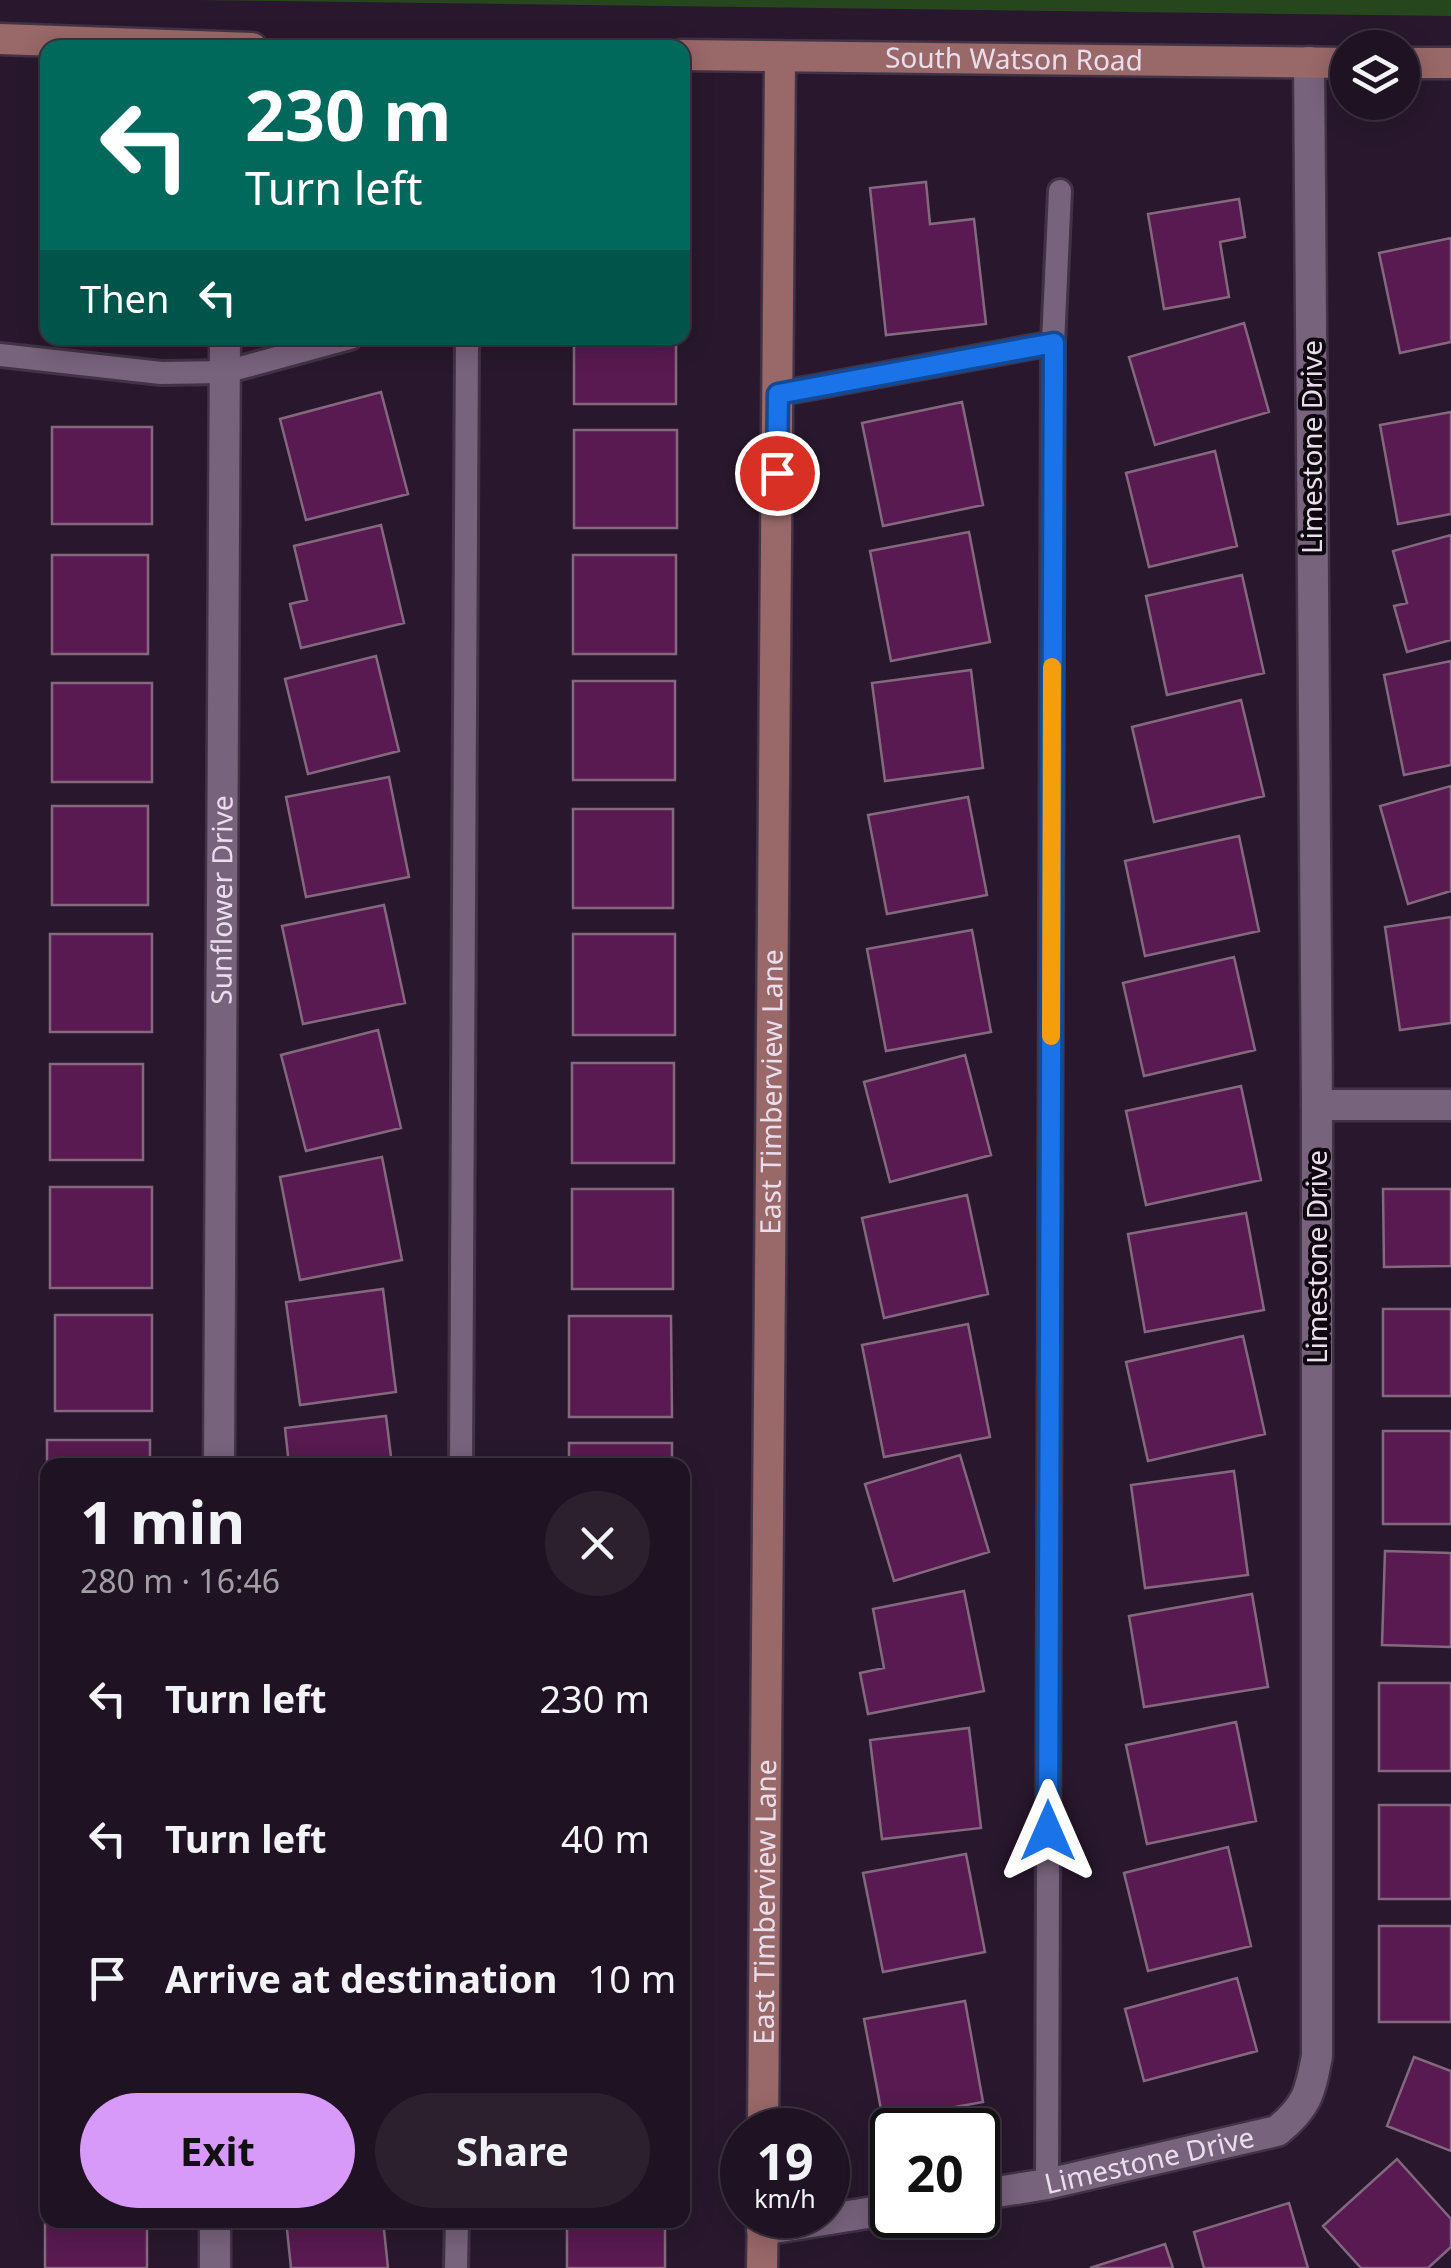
<!DOCTYPE html>
<meta charset="utf-8">
<style>
body{margin:0;font-family:"Noto Sans",sans-serif;background:#2c202f;color:#f1f3f6;height:100vh;display:flex;flex-direction:column;font-size:38px;white-space:nowrap}
*{box-sizing:border-box;margin:0}
p{font-size:32px;color:#a19ea5}
.icon{flex:none;width:55px;height:55px;fill:none;stroke:currentColor;stroke-width:2;stroke-linecap:round;stroke-linejoin:round}
.map{position:relative;flex:1;overflow:hidden}
.sheet{position:absolute;left:40px;top:1458px;width:650px;height:770px;display:flex;flex-direction:column;background:#1f1222;border-radius:20px;box-shadow:0 5px 25px #0003,0 0 0 2px #3c3240}
.sheet>*{flex:none}
.guide{position:absolute;left:40px;top:40px;width:650px;height:305px;border-radius:20px;box-shadow:0 5px 25px #0003,0 0 0 2px #3c3240;background:#00695c;color:#fff;overflow:hidden}
.tools{position:absolute;left:1330px;top:30px;display:grid;gap:20px}
.tools a{display:grid;place-items:center;width:90px;height:90px;border-radius:50%;background:#1f1222;box-shadow:0 5px 25px #0003,0 0 0 2px #3c3240;font-size:50px}
.speed{position:absolute;left:720px;top:2108px;display:flex;gap:20px;font-size:50px;font-weight:700;text-align:center}
.speed>*{display:grid;place-content:center;width:130px;height:130px;border-radius:50%;background:#1f1222;box-shadow:0 5px 25px #0003,0 0 0 2px #3c3240;line-height:1}
.speed small{font-size:25px;font-weight:400}
.speed .limit{border:5px solid #111;border-radius:15px;background:#fff;color:#111}
.pin{position:absolute;display:grid;place-items:center;width:85px;height:85px;color:#fff;margin:-42px;border:5px solid #fff;border-radius:50%;box-shadow:0 2px 10px #0007}
.me{position:absolute;width:110px;margin:-55px;rotate:0deg;stroke-linejoin:round;filter:drop-shadow(0 0 8px #0008)}
.turn{display:flex;align-items:center;gap:35px;height:210px;padding:0 40px;font-size:45px}
.turn .icon{width:130px;height:130px;stroke-width:2.5}
.turn b{display:block;font-size:70px;line-height:85px}
.then{display:flex;align-items:center;height:95px;padding:0 40px;background:#0003;gap:20px;font-size:38px}
.round{display:grid;place-items:center;flex:none;width:105px;height:105px;border-radius:52px;background:#2c202f}
.overview{display:flex;align-items:center;justify-content:space-between;height:170px;padding:0 40px}
h1{font-size:60px;font-weight:700;line-height:75px}
.action{display:flex;gap:20px;margin-top:auto;padding:20px 40px}
.action a{flex:1;height:115px;border-radius:60px;background:#d89af8;color:#111;font-size:40px;font-weight:700;line-height:115px;text-align:center}
.action a+a{background:#2c202f;color:#f1f3f6}
ul{padding:0;list-style:none}
li{display:flex;align-items:center;gap:30px;height:140px;padding:0 40px}
li div{flex:1}
li b{display:block;font-size:38px}
li em{font-style:normal}
.map>svg:first-child{display:block}
</style>
<div class="map">
<svg width="1451" height="2268" viewBox="0 0 1451 2268">
<rect width="100%" height="100%" fill="#29182d"/>
<path fill="#26471d" d="M194,0H1451V16Z"/>
<path fill="#581a50" stroke="#84697e" stroke-width="2.5" d="M926,182L930,224L974,219L986,324L886,335L870,188Z
M1239,199L1245,237L1220,242L1229,297L1164,309L1148,214Z
M1451,238V342L1400,353L1379,253Z
M1244,323L1269,412L1155,445L1129,357Z
M574,338H676V404H574Z
M381,392L408,494L306,520L280,419Z
M962,402L983,505L883,526L862,423Z
M1451,412V514L1398,524L1380,425Z
M52,427H152V524H52Z
M574,430H677V528H574Z
M1215,451L1237,546L1149,567L1126,473Z
M381,525L404,623L301,648L290,604L307,600L294,546Z
M969,532L990,642L891,661L870,551Z
M1451,535V640L1407,652L1394,606L1407,603L1393,551Z
M52,555H148V654H52Z
M573,555H676V654H573Z
M1242,575L1264,673L1167,695L1146,596Z
M376,656L399,751L308,774L285,679Z
M1451,661V765L1404,775L1384,675Z
M971,670L983,768L885,781L872,683Z
M573,681H675V780H573Z
M52,683H152V782H52Z
M1241,700L1264,796L1154,822L1132,727Z
M389,777L409,877L306,897L286,797Z
M1451,786V891L1408,904L1380,806Z
M968,797L987,895L887,914L868,815Z
M52,806H148V905H52Z
M573,809H673V908H573Z
M1239,836L1259,931L1145,956L1125,861Z
M384,905L405,1003L303,1024L282,926Z
M1451,917V1023L1400,1030L1385,927Z
M972,930L991,1032L886,1051L867,949Z
M50,934H152V1032H50Z
M573,934H675V1035H573Z
M1234,957L1255,1050L1144,1076L1123,983Z
M378,1030L401,1128L306,1151L281,1055Z
M965,1055L991,1155L890,1182L864,1082Z
M572,1063H674V1163H572Z
M50,1064H143V1160H50Z
M1241,1086L1261,1180L1146,1205L1126,1111Z
M382,1157L402,1260L300,1280L280,1177Z
M50,1187H152V1288H50Z
M572,1189H673V1289H572Z
M1383,1189H1451V1266L1384,1267Z
M967,1195L988,1294L884,1318L862,1218Z
M1246,1213L1264,1310L1145,1332L1128,1234Z
M383,1289L396,1392L300,1405L286,1302Z
M1383,1309H1451V1396H1383Z
M55,1315H152V1411H55Z
M569,1316H671L672,1417H569Z
M968,1324L990,1437L884,1457L862,1345Z
M1243,1336L1265,1434L1148,1461L1126,1362Z
M386,1416L392,1465H289L285,1428Z
M1383,1431H1451V1524H1383Z
M47,1440H150V1465H48L47,1539Z
M569,1443H672V1465H569Z
M960,1455L989,1552L894,1581L865,1484Z
M1234,1471L1248,1575L1145,1588L1131,1485Z
M1385,1551L1451,1553V1647L1382,1645Z
M964,1591L984,1691L868,1714L860,1673L884,1668L873,1609Z
M1252,1594L1268,1687L1144,1707L1129,1616Z
M1379,1683H1451V1771H1379Z
M1236,1722L1256,1821L1147,1844L1126,1745Z
M969,1728L981,1828L882,1839L870,1740Z
M1379,1805H1451V1899H1379Z
M45,1821H48V1918H45Z
M1228,1847L1251,1946L1148,1971L1124,1873Z
M966,1854L985,1952L883,1972L863,1873Z
M1379,1926H1451V2022H1379Z
M1237,1978L1257,2051L1144,2081L1125,2009Z
M965,2001L983,2102L883,2120L864,2019Z
M1414,2057L1451,2071V2151L1387,2126Z
M1397,2159L1451,2219V2247L1428,2268H1361L1323,2226Z
M1289,2203L1308,2268H1204L1194,2232Z
M45,2204L48,2220H147V2268H45Z
M286,2220H383L388,2268H291Z
M567,2220H665V2268H567Z
M1165,2244L1173,2268H1090Z"/>
<g fill="none" stroke-linecap="round" stroke-linejoin="round">
<defs>
<path id="lane" d="M0,355L161,373L225,372L350,338
M777,394L1053,343
M461,1465L467,338
M1047,2184L1053,343L1060,191
M456,2268L457,2220"/>
<g id="street">
<path d="M1317,1105H1451"/>
<path id="s1" d="M219,1465L225,338"/>
<path id="s2" d="M978,2195L1047,2184L1277,2131C1307,2107 1310,2093 1317,2056V1105L1309,62"/>
<path d="M762,2230L892,2209"/>
<path d="M215,2268V2220"/>
</g>
<g id="secondary">
<path d="M0,39L252,48"/>
<path id="s3" d="M682,55L1348,63"/>
<path d="M1402,63H1451"/>
<path id="s4" d="M763,2130L780,57"/>
<path d="M762,2268L763,2215"/>
</g>
</defs>
<use href="#lane" stroke="#413345" stroke-width="28"/>
<use href="#street" stroke="#413345" stroke-width="35"/>
<use href="#secondary" stroke="#413345" stroke-width="35"/>
<use href="#lane" stroke="#77637c" stroke-width="22"/>
<use href="#street" stroke="#77637c" stroke-width="30"/>
<use href="#secondary" stroke="#996869" stroke-width="30"/>
</g>
<g fill="none" stroke-linecap="round" stroke-linejoin="round">
<defs>
<path id="route" d="M777,473L778,394L1054,343L1048,1831"/>
</defs>
<use href="#route" stroke="#114b97" stroke-width="25"/>
<use href="#route" stroke="#1a73e8" stroke-width="18"/>
<path stroke="#f59e0b" stroke-width="18" d="M1051,1036L1052,667"/>
</g>
<g text-anchor="middle" stroke-width="8" stroke-linejoin="round" paint-order="stroke">
<g font-size="28" fill="#eadeed" stroke="#0d060f">
<text dy="10" stroke="none"><textPath href="#s3" startOffset="332">South Watson Road</textPath></text>
<text transform="translate(1312 447) rotate(-90)" y="10">Limestone Drive</text>
<text dy="10" stroke="none"><textPath href="#s1" startOffset="565">Sunflower Drive</textPath></text>
<text dy="10" stroke="none"><textPath href="#s4" startOffset="1038">East Timberview Lane</textPath></text>
<text transform="translate(1317 1257) rotate(-90)" y="10">Limestone Drive</text>
<text dy="10" stroke="none"><textPath href="#s4" startOffset="228">East Timberview Lane</textPath></text>
<text dy="10" stroke="none"><textPath href="#s2" startOffset="175">Limestone Drive</textPath></text>
</g>
</g>
</svg>
<div class="tools">
<a><svg class="icon" aria-label="layers" viewBox="0 0 24 24"><path d="M12 4l9 5-9 5-9-5zM3 14l9 5 9-5"/></svg></a>
</div>
<div class="speed"><div>19<small>km/h</small></div><div class="limit">20</div></div>
<div class="pin" style="left:777px;top:473px;background:#d93025"><svg class="icon" aria-label="arrive" viewBox="0 0 24 24"><path d="M6 21V4h12l-3 4 3 4H6"/></svg></div>
<svg class="me" style="left:1048px;top:1831px" viewBox="-20 -20 40 40"><path d="M0-17L14 15 0 8-14 15z" fill="#1a73e8" stroke="#fff" stroke-width="4"/></svg>
<div class="guide">
<div class="turn"><svg class="icon" aria-label="left" viewBox="0 0 24 24"><path d="M17 20v-9H6M10 6l-5 5 5 5"/></svg><div><b>230 m</b>Turn left</div></div>
<div class="then">Then<svg class="icon" aria-label="left" viewBox="0 0 24 24"><path d="M17 20v-9H6M10 6l-5 5 5 5"/></svg></div>
</div>
<section class="sheet">
<div class="overview"><div><h1>1 min</h1><p>280 m · 16:46</p></div><a class="round"><svg class="icon" aria-label="close" viewBox="0 0 24 24"><path d="M6 6l12 12M18 6L6 18"/></svg></a></div>
<ul>
<li><svg class="icon" aria-label="left" viewBox="0 0 24 24"><path d="M17 20v-9H6M10 6l-5 5 5 5"/></svg><div><b>Turn left</b></div><em>230 m</em></li>
<li><svg class="icon" aria-label="left" viewBox="0 0 24 24"><path d="M17 20v-9H6M10 6l-5 5 5 5"/></svg><div><b>Turn left</b></div><em>40 m</em></li>
<li><svg class="icon" aria-label="arrive" viewBox="0 0 24 24"><path d="M6 21V4h12l-3 4 3 4H6"/></svg><div><b>Arrive at destination</b></div><em>10 m</em></li>
</ul>
<div class="action"><a>Exit</a><a>Share</a></div>
</section>
</div>
